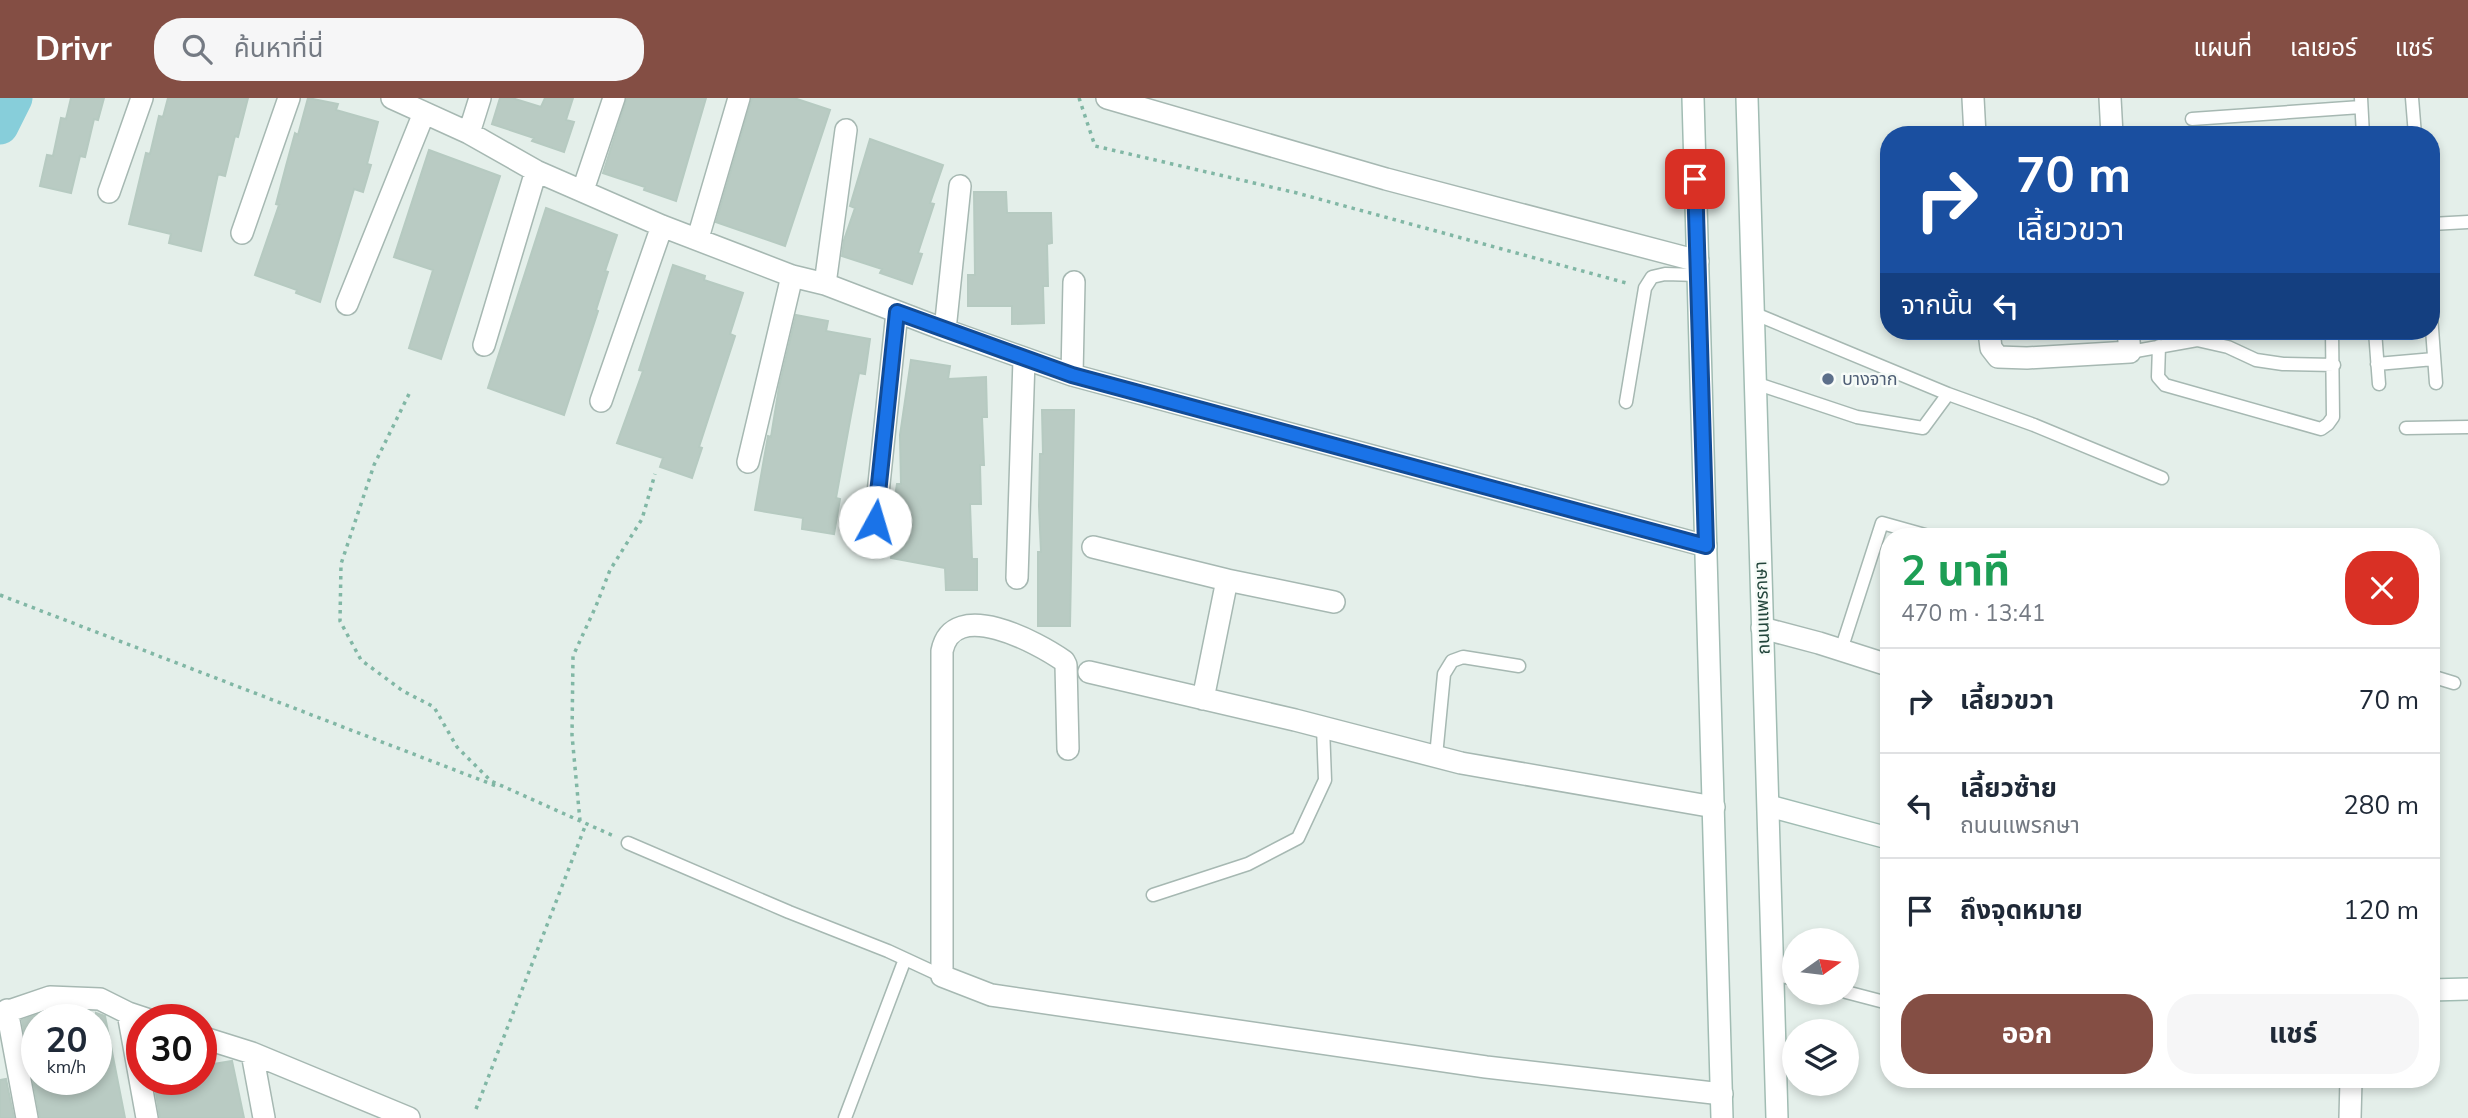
<!DOCTYPE html>
<html lang="th">
<meta charset="utf-8">
<style>
body{margin:0;font-family:"Nunito Sans","Noto Sans Thai",sans-serif;background:#f6f6f7;color:#1f2937;height:100vh;display:flex;flex-direction:column;font-size:26px;white-space:nowrap}
*{box-sizing:border-box;margin:0}
p{font-size:23px;color:#747a83}
.icon{flex:none;width:38px;height:38px;fill:none;stroke:currentColor;stroke-width:2;stroke-linecap:round;stroke-linejoin:round}
.map{position:relative;flex:1;overflow:hidden}
.details{position:absolute;left:1880px;top:430px;width:560px;height:560px;display:flex;flex-direction:column;background:#fff;border-radius:28px;box-shadow:0 4px 10px #0003}
.details>*{flex:none}
.banner{position:absolute;left:1880px;top:28px;width:560px;height:214px;border-radius:28px;box-shadow:0 4px 10px #0003;background:#1a4fa0;color:#fff;overflow:hidden}
.needle{width:46px;rotate:76deg}
.fabs{position:absolute;left:1782px;top:830px;display:grid;gap:14px}
.fabs a{display:grid;place-items:center;width:77px;height:77px;border-radius:50%;background:#fff;box-shadow:0 4px 10px #0003;font-size:35px}
.speed{position:absolute;left:21px;top:906px;display:flex;gap:14px;font-size:35px;font-weight:700;text-align:center}
.speed>*{display:grid;place-content:center;width:91px;height:91px;border-radius:50%;background:#fff;box-shadow:0 4px 10px #0003;line-height:1}
.speed small{font-size:18px;font-weight:400}
.speed .limit{border:10px solid #d22;background:#fff;color:#111}
.pin{position:absolute;display:grid;place-items:center;width:60px;height:60px;color:#fff;margin:-30px;border-radius:14px;box-shadow:0 4px 10px #0006}
.me{position:absolute;width:77px;margin:-38px;rotate:6deg;stroke-linejoin:round;filter:drop-shadow(0 0 5px #0008)}
.turn{display:flex;align-items:center;gap:24px;height:147px;padding:0 21px;font-size:32px}
.turn .icon{width:91px;height:91px;stroke-width:2.5}
.turn b{display:block;font-size:49px;line-height:60px}
.then{display:flex;align-items:center;height:66px;padding:0 21px;background:#0003;gap:14px;font-size:26px}
.round{display:grid;place-items:center;flex:none;width:74px;height:74px;border-radius:28px;background:#f6f6f7}
.summary{display:flex;align-items:center;justify-content:space-between;height:119px;padding:0 21px}
h1{font-size:42px;font-weight:700;line-height:52px;color:#1e9e55}
.cta{display:flex;gap:14px;margin-top:auto;padding:14px 21px}
.cta a{flex:1;height:80px;border-radius:28px;background:#844e44;color:#fff;font-size:28px;font-weight:700;line-height:80px;text-align:center}
.cta a+a{background:#f6f6f7;color:#1f2937}
ul{padding:0;list-style:none}
li{display:flex;align-items:center;gap:21px;height:105px;padding:0 21px;border-top:2px solid #e0e1e3}
li div{flex:1}
li b{display:block;font-size:26px}
li em{font-style:normal}
header{display:flex;align-items:center;gap:42px;box-sizing:border-box;height:98px;padding:0 35px;background:#844e44;color:#fff}
header strong{font-size:33px}
nav{display:flex;gap:38px;margin-inline-start:auto;font-size:24px}
.search{width:490px;height:63px;background:#f6f6f7;display:flex;align-items:center;gap:18px;box-sizing:border-box;padding:0 24px;border-radius:28px;color:#747a83;font-size:26px}
.map>svg:first-child{display:block}
</style>
<header>
<strong>Drivr</strong>
<div class="search"><svg class="icon" aria-label="search" viewBox="0 0 24 24"><circle cx="10" cy="10" r="6"/><path d="M15 15l6 6"/></svg>ค้นหาที่นี่</div>
<nav><a>แผนที่</a><a>เลเยอร์</a><a>แชร์</a></nav>
</header>
<div class="map">
<svg width="2468" height="1020" viewBox="0 0 2468 1020">
<rect width="100%" height="100%" fill="#e4efea"/>
<g fill="none" stroke-linecap="round" stroke-linejoin="round">
<path stroke="#87ceda" stroke-width="37" d="M0,28L14,0"/>
</g>
<path fill="#b9cbc3" stroke="#b6cac1" stroke-width="2" d="M71,0H104L98,22L94,21L85,59L80,58L71,95L40,88L47,57L53,58L61,20L66,21Z
M168,0H248L238,39L235,38L225,78L218,76L201,153L169,145L171,136L129,126L146,55L150,56L159,18L163,19Z
M308,0L338,6L336,12L378,24L367,66L371,67L363,94L354,91L320,204L296,195L297,192L255,177L279,107L276,106L286,68L295,35L298,37Z
M500,0H512L541,9L545,0H573L566,22L574,24L564,54L532,43L534,40L492,26Z
M627,0H706L676,103L644,92L645,89L603,75Z
M752,0H794L830,12L785,148L716,124Z
M870,41L943,67L930,105L934,106L918,155L922,156L912,186L880,175L882,171L842,158L844,142L855,110L850,108Z
M429,52L500,78L441,261L409,250L433,172L394,159Z
M974,94H1006L1007,115H1051L1052,145L1047,146L1048,188H1043L1044,225L1012,226V208H968V177H975Z
M546,110L617,137L605,173L608,174L596,212L598,213L564,317L488,290Z
M673,167L705,178L704,182L743,195L730,236L735,238L699,349L702,350L692,380L660,369L663,360L617,345L643,273L639,272Z
M796,217L828,223L826,233L870,241L865,276L859,275L851,317L836,400L840,401L834,436L802,431L803,420L755,412L768,338L771,339L779,289Z
M911,262L950,268L948,281L986,279L987,319H982L984,367H980L981,406H970L972,461H977V492H946L945,470L891,460L898,418L892,417L897,386H901L900,337Z
M1042,312H1074L1070,528H1038V454H1041L1039,408L1040,356H1043Z
M96,915L105,918L125,1020H40L22,922L37,917V982H96Z
M232,963L244,1020H160L154,984L201,982V968Z
M6,981L14,1020H0V982Z"/>
<g fill="none" stroke-linecap="round" stroke-linejoin="round">
<defs>
<path id="lane" d="M2361,0L2363,37
M2412,0L2415,37
M2192,21L2361,9
M2431,126L2468,124
M1753,215L1948,296L2034,327L2162,380
M2431,217L2436,285
M2375,233L2379,286
M2159,248L2158,279L2165,287L2321,331L2328,326L2333,319L2332,233
M2130,254L2197,242L2228,249L2256,262L2283,266L2334,267
M2377,266L2434,261
M1755,285L1857,319L1923,330L1948,296
M1626,304L1645,190L1652,179L1665,176L1698,177
M2406,330L2468,329
M1841,552L1882,425L1932,439
M2431,578L2454,585
M1436,658L1444,576L1452,563L1463,559L1519,568
M628,745L789,814L888,853L942,878
M1153,797L1248,766L1298,740L1325,682L1323,629
M1773,876L1794,881
M1846,894L1888,905
M845,1020L905,861"/>
<path id="street" d="M392,0L469,35L536,73L662,128L792,178L825,186L945,232L1072,277L1706,448
M1107,0L1386,81L1698,163
M1973,0L1975,37
M2110,0L2112,37
M469,35L480,0
M583,92L614,0
M109,94L142,0
M242,135L289,0
M698,140L739,0
M825,186L846,32
M347,206L424,15
M945,232L960,88
M1989,233L1991,250L1998,259L2027,260L2130,254L2128,233
M484,247L536,73
M1072,277L1074,184
M601,303L662,128
M748,364L792,178
M875,424L897,214
M1093,449L1227,482L1203,601
M1017,480L1024,261
M1227,482L1334,504
M1762,530L1819,545L1888,567
M1089,574L1295,622L1461,665L1714,709
M1068,651L1066,567L1064,563C1037,544 953,499 942,553V878L991,897L1486,969L1722,996
M7,912L27,1020
M128,915L147,1020
M0,916L50,899L100,901L128,915L149,922
M201,939L252,955L409,1020
M252,955L264,1020
M2350,1020L2351,982"/>
<path id="secondary" d="M1693,0L1722,1020
M1747,0L1777,1020
M1769,708L1888,740
M2431,892L2468,891"/>
</defs>
<use href="#lane" stroke="#a6b8b2" stroke-width="15"/>
<use href="#street" stroke="#a6b8b2" stroke-width="24"/>
<use href="#secondary" stroke="#a1bcb3" stroke-width="24"/>
<path stroke="#81b7a5" stroke-width="3.5" stroke-dasharray="3.5 5" stroke-linecap="butt" d="M1079,0L1095,48L1297,95L1630,186
M409,296L374,367L341,466L340,523L361,562L403,593L434,609L457,649L491,683L616,739
M0,497L499,689
M580,723L572,637L573,558L596,508L610,472L642,421L655,376
M476,1011L586,726"/>
<use href="#lane" stroke="#fff" stroke-width="12"/>
<use href="#street" stroke="#fff" stroke-width="21"/>
<use href="#secondary" stroke="#fff" stroke-width="21"/>
</g>
<g fill="none" stroke-linecap="round" stroke-linejoin="round">
<defs>
<path id="route" d="M875,424L897,214L1072,277L1706,448L1695,81"/>
</defs>
<use href="#route" stroke="#114b97" stroke-width="18"/>
<use href="#route" stroke="#1a73e8" stroke-width="12"/>
</g>
<circle fill="#5c6f8a" stroke="#f6fbf8" stroke-width="2.5" cx="1828" cy="281" r="7"/>
<g text-anchor="middle" stroke-width="5" stroke-linejoin="round" paint-order="stroke">
<g font-size="18" fill="#4e5e75" stroke="#f6fbf8" text-anchor="start">
<text x="1842" y="287">บางจาก</text>
</g>
<g font-size="18" fill="#21443a" stroke="#f6fbf8">
<text transform="translate(1762 510) rotate(-92)" y="6">ถนนแพรกษา</text>
</g>
</g>
</svg>
<div class="fabs">
<a><svg class="needle" viewBox="-14 -14 28 28"><path d="M0-13l5 13h-10z" fill="#e53935"/><path d="M0 13l5-13h-10z" fill="#747a83"/></svg></a>
<a><svg class="icon" aria-label="layers" viewBox="0 0 24 24"><path d="M12 4l9 5-9 5-9-5zM3 14l9 5 9-5"/></svg></a>
</div>
<div class="speed"><div>20<small>km/h</small></div><div class="limit">30</div></div>
<div class="pin" style="left:1695px;top:81px;background:#d93025"><svg class="icon" aria-label="arrive" viewBox="0 0 24 24"><path d="M6 21V4h12l-3 4 3 4H6"/></svg></div>
<svg class="me" style="left:875px;top:424px" viewBox="-20 -20 40 40"><circle r="19" fill="#fff"/><path d="M0-13L10 11 0 6-10 11z" fill="#1a73e8"/></svg>
<div class="banner">
<div class="turn"><svg class="icon" aria-label="right" viewBox="0 0 24 24"><path d="M7 20v-9h11M14 6l5 5-5 5"/></svg><div><b>70 m</b>เลี้ยวขวา</div></div>
<div class="then">จากนั้น<svg class="icon" aria-label="left" viewBox="0 0 24 24"><path d="M17 20v-9H6M10 6l-5 5 5 5"/></svg></div>
</div>
<section class="details">
<div class="summary"><div><h1>2 นาที</h1><p>470 m · 13:41</p></div><a class="round" style="background:#d93025;color:#fff"><svg class="icon" aria-label="close" viewBox="0 0 24 24"><path d="M6 6l12 12M18 6L6 18"/></svg></a></div>
<ul>
<li><svg class="icon" aria-label="right" viewBox="0 0 24 24"><path d="M7 20v-9h11M14 6l5 5-5 5"/></svg><div><b>เลี้ยวขวา</b></div><em>70 m</em></li>
<li><svg class="icon" aria-label="left" viewBox="0 0 24 24"><path d="M17 20v-9H6M10 6l-5 5 5 5"/></svg><div><b>เลี้ยวซ้าย</b><p>ถนนแพรกษา</p></div><em>280 m</em></li>
<li><svg class="icon" aria-label="arrive" viewBox="0 0 24 24"><path d="M6 21V4h12l-3 4 3 4H6"/></svg><div><b>ถึงจุดหมาย</b></div><em>120 m</em></li>
</ul>
<div class="cta"><a>ออก</a><a>แชร์</a></div>
</section>
</div>
